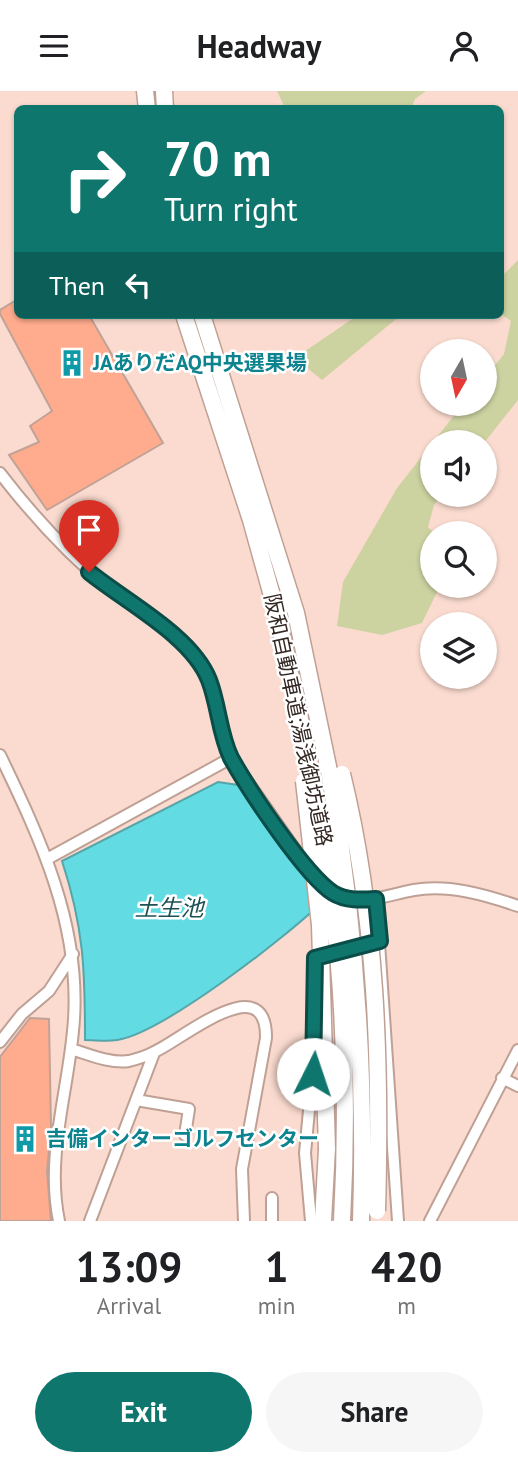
<!DOCTYPE html>
<meta charset="utf-8">
<style>
body{margin:0;font-family:"PT Sans","Noto Sans JP",sans-serif;background:#f6f6f6;color:#202124;height:100vh;display:flex;flex-direction:column;font-size:26px;white-space:nowrap}
*{box-sizing:border-box;margin:0}
p{font-size:23px;color:#757577}
.icon{flex:none;width:38px;height:38px;fill:none;stroke:currentColor;stroke-width:2;stroke-linecap:round;stroke-linejoin:round}
.map{position:relative;height:1130px;overflow:hidden}
.panel{display:flex;flex-direction:column;background:#fff;flex:1}
.panel>*{flex:none}
.guide{position:absolute;left:14px;top:14px;width:490px;height:214px;border-radius:10px;box-shadow:0 2px 5px #0004;background:#0f766e;color:#fff;overflow:hidden}
.needle{width:46px;rotate:189deg}
.controls{position:absolute;left:420px;top:248px;display:grid;gap:14px}
.controls a{display:grid;place-items:center;width:77px;height:77px;border-radius:50%;background:#fff;box-shadow:0 2px 5px #0004;font-size:35px}
.pin{position:absolute;display:grid;place-items:center;width:60px;height:60px;color:#fff;margin:-72px -30px;border-radius:50% 50% 50% 0;rotate:-45deg;box-shadow:0 0 7px #0007}
.pin .icon{rotate:45deg}
.me{position:absolute;width:77px;margin:-38px;rotate:4deg;stroke-linejoin:round;filter:drop-shadow(0 0 5px #0008)}
.turn{display:flex;align-items:center;gap:24px;height:147px;padding:0 35px;font-size:32px}
.turn .icon{width:91px;height:91px;stroke-width:2.5}
.turn b{display:block;font-size:49px;line-height:60px}
.then{display:flex;align-items:center;height:66px;padding:0 35px;background:#0003;gap:14px;font-size:26px}
.eta{display:flex;justify-content:space-evenly;align-items:center;height:119px;text-align:center}
.eta b{font-size:42px;font-weight:700;line-height:49px}
.primary-button{display:flex;gap:14px;margin-top:auto;padding:14px 35px}
.primary-button a{flex:1;height:80px;border-radius:42px;background:#0f766e;color:#fff;font-size:28px;font-weight:700;line-height:80px;text-align:center}
.primary-button a+a{background:#f6f6f6;color:#202124}
header{display:flex;justify-content:space-between;align-items:center;height:91px;padding:0 35px;background:#fff;font-size:32px;font-weight:700}
.map>svg:first-child{display:block}
</style>
<header><svg class="icon" aria-label="menu" viewBox="0 0 24 24"><path d="M4 6h16M4 12h16M4 18h16"/></svg>Headway<svg class="icon" aria-label="person" viewBox="0 0 24 24"><circle cx="12" cy="8" r="4"/><path d="M4 21q1-7 8-7t8 7"/></svg></header>
<div class="map">
<svg width="518" height="1130" viewBox="0 0 518 1130">
<rect width="100%" height="100%" fill="#fbdbcf"/>
<path fill="#cdd2a1" d="M277,0H426L415,8L411,18L285,17Z
M518,169V309L484,352H432V404H442L434,414L428,436L435,443L432,495H440L422,532L382,544L337,535L343,491L397,397L463,313H485V287L504,263L511,230L501,223V186Z
M358,224H401L322,289L295,267Z"/>
<path fill="#63dbe3" stroke="#55a5a9" stroke-width="2" d="M218,691L245,695L322,811C288,845 161,943 117,949C107,951 95,949 85,949C85,880 84,837 62,770Z"/>
<path fill="#ffab8d" stroke="#c0a297" stroke-width="2" d="M18,208V224H89L163,352L47,419L9,364L39,351L30,335L52,320L0,223V219Z
M30,927L49,928L51,1038L47,1080L51,1130H0V966Z"/>
<g fill="none" stroke-linecap="round" stroke-linejoin="round">
<defs>
<path id="minor" d="M0,382C33,425 72,467 114,501C140,522 179,538 198,567C217,597 216,635 231,667L313,784
M0,664C41,749 80,833 74,928C70,995 45,1063 59,1130
M47,768L231,667
M376,808L398,1130
M360,809C379,809 396,802 414,799C449,793 486,804 518,815
M347,859L380,850
M0,951L22,923L49,900L73,863
M71,958C88,963 111,973 129,970C137,968 147,965 154,961C180,950 267,875 266,947L242,1078L244,1130
M502,987L518,995
M136,1009L189,1018L185,1044
M90,1130L154,962
M272,1130V1107
M311,1130L305,1062L316,945
M430,1130L518,959"/>
<path id="highway" d="M145,0L147,18
M164,0L165,18
M184,224L251,429L276,519L313,687
M202,224L296,522L330,685
M323,1130L327,1058"/>
</defs>
<use href="#minor" stroke="#bfa095" stroke-width="14"/>
<use href="#highway" stroke="#bfa095" stroke-width="19"/>
<use href="#minor" stroke="#fff" stroke-width="10"/>
<use href="#highway" stroke="#fff" stroke-width="16"/>
<defs>
<path id="highway-bridge" d="M342,683C377,826 381,973 377,1120
M330,685C355,833 366,980 361,1130
M313,687C342,833 350,982 342,1130
M304,690L320,834L327,1058"/>
</defs>
<use href="#highway-bridge" stroke="#bfa095" stroke-width="19" stroke-linecap="butt"/>
<use href="#highway-bridge" stroke="#fff" stroke-width="16"/>
</g>
<g fill="none" stroke-linecap="round" stroke-linejoin="round">
<defs>
<path id="route" d="M89,481C126,511 192,545 209,589C219,615 219,642 231,667C249,699 305,784 333,802C346,810 361,809 376,808L380,850L315,867L313,983"/>
</defs>
<use href="#route" stroke="#0a4d48" stroke-width="18"/>
<use href="#route" stroke="#0f766e" stroke-width="12"/>
</g>
<defs>
<symbol id="building-bare" viewBox="-9 -9 18 18"><path d="M-4-6H4V6H1V3H-1V6H-4ZM-2.5-4.3h1.7v1.8h-1.7ZM.8-4.3h1.7v1.8H.8ZM-2.5-1h1.7V.8h-1.7ZM.8-1h1.7V.8H.8Z" fill="#0f9aa8" stroke="#fff" stroke-width="2.5" paint-order="stroke"/></symbol>
</defs>
<g fill-rule="evenodd">
<use href="#building-bare" x="53" y="253" width="38" height="38"/>
<use href="#building-bare" x="6" y="1029" width="38" height="38"/>
</g>
<g text-anchor="middle" stroke-width="5" stroke-linejoin="round" paint-order="stroke">
<g font-size="21" font-weight="bold" fill="#0d838f" stroke="#fff" text-anchor="start">
<text x="93" y="279">JAありだAQ中央選果場</text>
<text x="46" y="1055">吉備インターゴルフセンター</text>
</g>
<g font-size="21" fill="#332723" stroke="#fff">
<text transform="translate(298 629) rotate(78)" y="7">阪和自動車道;湯浅御坊道路</text>
</g>
<g font-size="23" font-style="italic" fill="#1c5154" stroke="#fff">
<text x="169" y="825">土生池</text>
</g>
</g>
</svg>
<div class="controls">
<a><svg class="needle" viewBox="-14 -14 28 28"><path d="M0-13l5 13h-10z" fill="#e53935"/><path d="M0 13l5-13h-10z" fill="#757577"/></svg></a>
<a><svg class="icon" aria-label="sound" viewBox="0 0 24 24"><path d="M4 9h4l5-4v14l-5-4H4zM17 9q2 3 0 6"/></svg></a>
<a><svg class="icon" aria-label="search" viewBox="0 0 24 24"><circle cx="10" cy="10" r="6"/><path d="M15 15l6 6"/></svg></a>
<a><svg class="icon" aria-label="layers" viewBox="0 0 24 24"><path d="M12 4l9 5-9 5-9-5zM3 14l9 5 9-5"/></svg></a>
</div>
<div class="pin" style="left:89px;top:481px;background:#d93025"><svg class="icon" aria-label="arrive" viewBox="0 0 24 24"><path d="M6 21V4h12l-3 4 3 4H6"/></svg></div>
<svg class="me" style="left:313px;top:983px" viewBox="-20 -20 40 40"><circle r="19" fill="#fff"/><path d="M0-13L10 11 0 6-10 11z" fill="#0f766e"/></svg>
<div class="guide">
<div class="turn"><svg class="icon" aria-label="right" viewBox="0 0 24 24"><path d="M7 20v-9h11M14 6l5 5-5 5"/></svg><div><b>70 m</b>Turn right</div></div>
<div class="then">Then<svg class="icon" aria-label="left" viewBox="0 0 24 24"><path d="M17 20v-9H6M10 6l-5 5 5 5"/></svg></div>
</div>
</div>
<section class="panel">
<div class="eta">
<div><b>13:09</b><p>Arrival</p></div>
<div><b>1</b><p>min</p></div>
<div><b>420</b><p>m</p></div>
</div>
<div class="primary-button"><a>Exit</a><a>Share</a></div>
</section>
